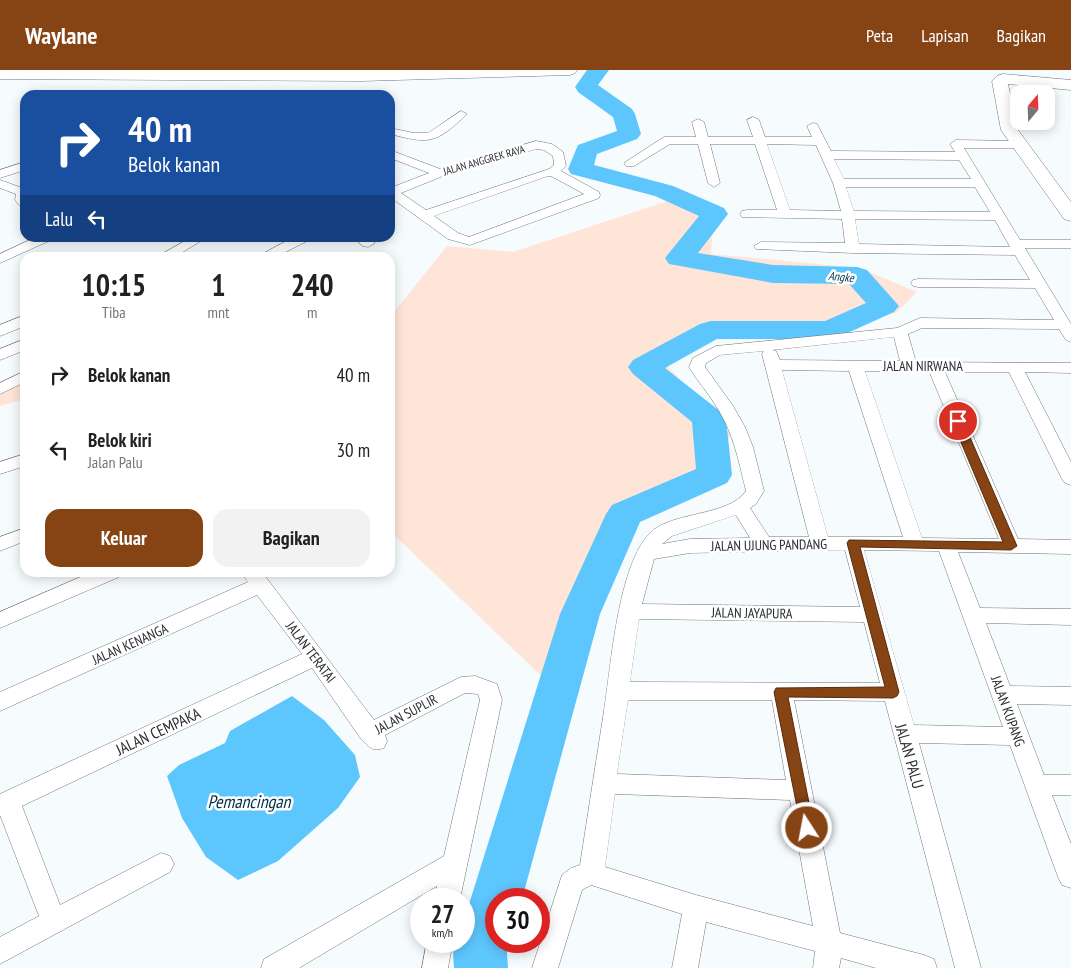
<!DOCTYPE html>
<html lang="id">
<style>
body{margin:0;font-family:"PT Sans Narrow",sans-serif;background:#f2f2f2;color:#202124;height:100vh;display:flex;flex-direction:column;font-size:19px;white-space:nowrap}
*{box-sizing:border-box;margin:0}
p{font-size:16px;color:#757577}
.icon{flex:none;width:28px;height:28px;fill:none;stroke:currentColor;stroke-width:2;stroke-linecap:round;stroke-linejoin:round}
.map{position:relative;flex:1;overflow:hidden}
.details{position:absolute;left:20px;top:182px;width:375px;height:325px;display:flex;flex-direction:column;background:#fff;border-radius:15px;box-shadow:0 2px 12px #0003}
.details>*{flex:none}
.guide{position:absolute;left:20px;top:20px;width:375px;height:152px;border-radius:15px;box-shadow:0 2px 12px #0003;background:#1a4fa0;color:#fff;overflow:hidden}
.needle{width:32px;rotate:19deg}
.buttons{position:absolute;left:1010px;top:15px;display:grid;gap:10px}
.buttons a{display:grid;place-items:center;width:45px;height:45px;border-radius:10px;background:#fff;box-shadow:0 2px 12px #0003;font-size:25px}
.speed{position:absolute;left:410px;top:818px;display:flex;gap:10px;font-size:25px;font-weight:700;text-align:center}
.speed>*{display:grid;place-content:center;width:65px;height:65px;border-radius:50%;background:#fff;box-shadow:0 2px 12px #0003;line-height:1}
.speed small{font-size:12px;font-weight:400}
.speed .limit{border:8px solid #d22;background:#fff;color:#111}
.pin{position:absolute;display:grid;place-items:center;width:42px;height:42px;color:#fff;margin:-21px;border:2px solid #fff;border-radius:50%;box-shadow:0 1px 5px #0007}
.me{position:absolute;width:55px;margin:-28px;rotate:349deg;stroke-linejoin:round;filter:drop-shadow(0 0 4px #0008)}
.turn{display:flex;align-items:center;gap:18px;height:105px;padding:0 25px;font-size:22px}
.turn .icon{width:65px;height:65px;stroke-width:2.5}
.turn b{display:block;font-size:35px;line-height:42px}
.then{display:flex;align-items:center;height:48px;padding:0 25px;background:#0003;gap:10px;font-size:19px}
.eta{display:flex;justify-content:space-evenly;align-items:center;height:85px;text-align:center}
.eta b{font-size:30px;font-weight:600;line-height:35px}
.button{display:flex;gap:10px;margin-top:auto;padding:10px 25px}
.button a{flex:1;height:58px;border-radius:15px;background:#864314;color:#fff;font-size:20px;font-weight:600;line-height:58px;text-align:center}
.button a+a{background:#f2f2f2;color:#202124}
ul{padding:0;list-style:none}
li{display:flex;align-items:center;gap:15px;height:75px;padding:0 25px}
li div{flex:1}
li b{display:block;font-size:19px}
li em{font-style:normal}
header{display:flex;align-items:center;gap:30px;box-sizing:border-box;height:70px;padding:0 25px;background:#864314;color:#fff}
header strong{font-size:24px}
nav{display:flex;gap:28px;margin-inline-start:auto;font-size:18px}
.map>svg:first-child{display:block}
</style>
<header>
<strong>Waylane</strong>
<nav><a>Peta</a><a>Lapisan</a><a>Bagikan</a></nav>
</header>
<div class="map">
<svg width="1071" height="898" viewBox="0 0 1071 898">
<rect width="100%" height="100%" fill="#f6fbfe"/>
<path fill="#fee5d8" d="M680,127L714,140L711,184L860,198L917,222L896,243L790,256L704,261L662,290L731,365L703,403L619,433L559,623L390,461V247L447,176L513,182Z
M25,308V329L0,336V320Z"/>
<path fill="#5dc7fd" d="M292,626L324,650L355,685L360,707L338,738L278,791L238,810L206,787L182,748L167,706L179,695L225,673L230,661Z"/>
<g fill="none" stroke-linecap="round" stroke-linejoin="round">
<path fill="#5dc7fd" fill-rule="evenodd" d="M587,0H609L598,15L632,39L635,44L641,64L637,69L597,84L594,95L673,116L724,138L728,144L698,183L773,195L857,197L867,200L899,236L894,242L841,266L830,269H717L665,298L721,342L726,349L732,405L727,413L640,452L600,544L522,829H496V871H510L507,883L508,898H454L453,883L457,871H464V850L560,544L606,444L612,435L696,399L692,352L633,304L628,297L633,290L700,254L711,251H825L866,233L849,214L773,213L669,194L665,188L699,146L655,126L571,104L568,99L578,75L617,61L613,47L578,22L575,17Z"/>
<defs>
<path id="street" d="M154,21L162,23L163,25H149L150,22Z
M461,41L467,44L465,46C435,74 429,74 390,64V58L414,63H428Z
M753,47L759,50L765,67H812L807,56L813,53L817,54L831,81L955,82L950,74L956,70L1023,71L1025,74L1019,78H964L1020,170H1071V178H1025L1071,254V272L1066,270L1059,259L922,258L908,264L916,292L1071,293V303L1025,302L1071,392V415L1065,413L1062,409L1009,302H945L1018,469L1071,470V484L958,482L980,538L1071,539V555L986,553L1010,616L1071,617V635L1017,634L1044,705H1071V725H1052L1071,774V818L1062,815L1058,807L1010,675L919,673L981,898H955L885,631L794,630L840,863L924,885L934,889L937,898H876L841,888L839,898H813L815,881L706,852L698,898H672L682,844L591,815L582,820L558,898H532L562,805L571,798L580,795C588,743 596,692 604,641C611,596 618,495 650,463C672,441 728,447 746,421C739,392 733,361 716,336C708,322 697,311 689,297L693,288L716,276L897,258L920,248L1054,250L1035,218L918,217L913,216L911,213L913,210L918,209L1030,210L1015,185L853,183L756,179L754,176L761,172L845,173L842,149L742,147L740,144L742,141L747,140H777L755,74H710L720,113L714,117L708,113L698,74H670L634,96H626L624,93L664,67H696L692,52L698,49L704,52L708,67H753L747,50ZM767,74L816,75L833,113L841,141L790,140ZM834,89L959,90L971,109H844ZM846,117H975L990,142L854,141ZM855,149L995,150L1010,177L859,174ZM894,267L900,291L780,290L776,281L772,280ZM764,281L762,284L809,467H769L750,438L756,434L764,421L753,377L745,357L733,336L705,297L706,293L720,285ZM782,300L849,301L903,467H828ZM865,301H929L999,469L922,468ZM736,445L750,468L690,469L662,474L672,466ZM845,480L860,537L642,534L654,489L690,483ZM864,480L939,481L1003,657L914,655ZM639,549L864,552L880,613L630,612ZM628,630H772L786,710L617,704ZM615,724L790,730L813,856L696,825L605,797Z
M536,71L552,74L563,82L566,96L561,101L599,122L600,125L599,128L470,175L448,169L390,127V118L429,103L390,88V80L440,99ZM536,79L544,80L553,86L554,95L549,99L426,140L401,123L443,106ZM548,106H551L584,124L469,167L458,163L434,146Z
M25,92V100L0,108V100Z
M0,110L25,119V137L20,136L15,130L16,124L0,118Z
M34,168H51L49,171L0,193V184Z
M190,168L204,169L173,188H155Z
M292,168H309L307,171L274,188H255Z
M354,168H369L375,173L368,177L363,176Z
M25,245V256L0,266V255Z
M25,269V280L0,290V279Z
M25,301V312L0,324V313Z
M25,384V396L0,404V392Z
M25,458V471L0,481V467Z
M92,502H122L119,507L0,558V542Z
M241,502H262L374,650L461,607L475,606L497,614L502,630L460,829H434L437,816L299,898H261L264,889L444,786L480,630L478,624L465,623L385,665L387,671L384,678C371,682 370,677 361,669L312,598L22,736L60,835L161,783L170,786L174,794L170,802L0,894V867L39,846L0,745V724L302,584L257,525L0,641V622L248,512Z
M427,871H453L448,898H422Z"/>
<path id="secondary" d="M1003,4L1071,10V20L1008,14L1018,60L1071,132V151L1064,149L1001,60L992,11L997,6Z"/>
<path id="highway" d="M0,0H578L575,3L570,5L361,11L0,9Z"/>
</defs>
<use href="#street" stroke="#707679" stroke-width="1"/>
<use href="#secondary" stroke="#707679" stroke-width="1"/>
<use href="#highway" stroke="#707679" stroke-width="1"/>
<use href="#street" fill="#fff" fill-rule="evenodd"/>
<use href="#secondary" fill="#fff" fill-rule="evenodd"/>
<use href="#highway" fill="#fff" fill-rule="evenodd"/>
</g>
<path fill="#864314" stroke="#572c0d" d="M958,348L963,351L1017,476L1011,480L860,477L899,622L897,626L893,628L788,627L814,758L812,762L807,764L802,762L774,622L776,618L885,617L847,473L849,470L1003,472L952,351Z"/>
<g text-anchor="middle" stroke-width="5" stroke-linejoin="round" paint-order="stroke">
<g font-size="11" fill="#2b2d2f" stroke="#fff">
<text transform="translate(484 90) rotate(-16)" y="4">JALAN ANGGREK RAYA</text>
</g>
<g font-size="12" font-style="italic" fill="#013348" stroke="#fff">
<text transform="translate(841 207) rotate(5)" y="4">Angke</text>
</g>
<g font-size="14" fill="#2b2d2f" stroke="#fff">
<text x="923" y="301">JALAN NIRWANA</text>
<text transform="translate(769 475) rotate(-1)" y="5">JALAN UJUNG PANDANG</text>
<text transform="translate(752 543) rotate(1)" y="5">JALAN JAYAPURA</text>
<text transform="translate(130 574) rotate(-24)" y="5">JALAN KENANGA</text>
<text transform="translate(311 582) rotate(53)" y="5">JALAN TERATAI</text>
<text transform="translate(1008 641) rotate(70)" y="5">JALAN KUPANG</text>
<text transform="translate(406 644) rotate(-28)" y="5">JALAN SUPLIR</text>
</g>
<g font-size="16" fill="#2b2d2f" stroke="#fff">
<text transform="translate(158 661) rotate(-25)" y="6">JALAN CEMPAKA</text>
<text transform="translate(910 686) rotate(74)" y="6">JALAN PALU</text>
</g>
<g font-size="18" font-style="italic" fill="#013348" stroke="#fff">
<text x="249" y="738">Pemancingan</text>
</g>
</g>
</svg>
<div class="buttons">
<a><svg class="needle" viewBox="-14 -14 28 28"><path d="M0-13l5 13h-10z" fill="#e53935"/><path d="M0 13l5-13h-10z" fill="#757577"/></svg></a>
</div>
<div class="speed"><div>27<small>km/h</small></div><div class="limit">30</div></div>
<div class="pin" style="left:958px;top:351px;background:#d93025"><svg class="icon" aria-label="arrive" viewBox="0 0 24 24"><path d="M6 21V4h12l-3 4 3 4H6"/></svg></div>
<svg class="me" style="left:807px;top:758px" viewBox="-20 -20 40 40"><circle r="17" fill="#864314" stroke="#fff" stroke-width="3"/><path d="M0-11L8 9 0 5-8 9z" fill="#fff"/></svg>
<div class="guide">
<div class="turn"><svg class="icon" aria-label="right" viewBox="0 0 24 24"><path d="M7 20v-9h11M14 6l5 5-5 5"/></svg><div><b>40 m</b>Belok kanan</div></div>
<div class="then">Lalu<svg class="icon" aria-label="left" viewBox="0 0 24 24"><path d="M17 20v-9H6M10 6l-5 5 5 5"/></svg></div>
</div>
<section class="details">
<div class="eta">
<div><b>10:15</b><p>Tiba</p></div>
<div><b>1</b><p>mnt</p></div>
<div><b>240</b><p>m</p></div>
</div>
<ul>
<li><svg class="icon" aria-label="right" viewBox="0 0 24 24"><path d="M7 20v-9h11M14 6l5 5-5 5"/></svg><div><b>Belok kanan</b></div><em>40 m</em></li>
<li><svg class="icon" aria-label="left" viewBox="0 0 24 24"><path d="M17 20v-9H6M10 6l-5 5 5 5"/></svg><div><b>Belok kiri</b><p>Jalan Palu</p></div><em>30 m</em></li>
</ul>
<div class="button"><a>Keluar</a><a>Bagikan</a></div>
</section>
</div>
